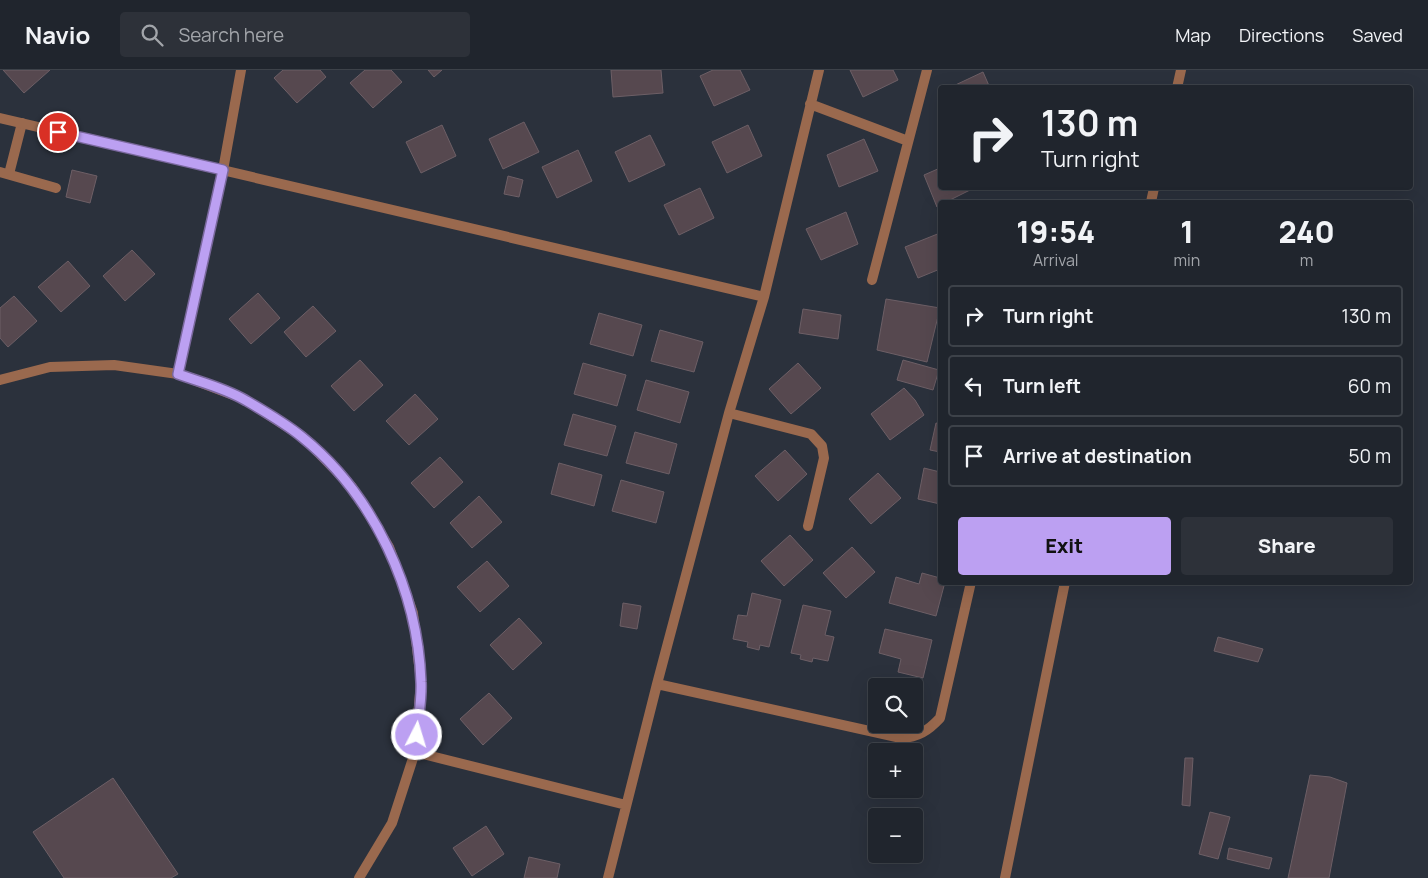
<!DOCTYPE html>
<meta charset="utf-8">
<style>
body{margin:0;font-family:Manrope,sans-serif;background:#2d3139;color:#f1f3f6;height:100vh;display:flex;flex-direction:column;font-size:19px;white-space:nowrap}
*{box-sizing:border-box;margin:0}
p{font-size:16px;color:#a2a5aa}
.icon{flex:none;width:28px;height:28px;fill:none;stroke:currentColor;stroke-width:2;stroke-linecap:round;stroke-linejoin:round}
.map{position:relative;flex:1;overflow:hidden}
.details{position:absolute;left:938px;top:130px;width:475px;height:385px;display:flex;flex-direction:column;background:#20252d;border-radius:5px;box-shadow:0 5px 20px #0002,0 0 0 1px #3d4249}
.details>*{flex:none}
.banner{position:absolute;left:938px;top:15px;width:475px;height:105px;border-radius:5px;box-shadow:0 5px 20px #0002,0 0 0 1px #3d4249;background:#20252d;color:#f1f3f6;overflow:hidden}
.buttons{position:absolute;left:868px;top:608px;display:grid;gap:10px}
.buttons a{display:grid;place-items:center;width:55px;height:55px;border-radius:5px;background:#20252d;box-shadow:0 5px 20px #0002,0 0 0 1px #3d4249;font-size:25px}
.pin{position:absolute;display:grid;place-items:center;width:42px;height:42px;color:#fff;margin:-21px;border:2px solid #fff;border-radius:50%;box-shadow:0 1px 5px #0007}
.me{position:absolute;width:55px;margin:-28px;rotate:5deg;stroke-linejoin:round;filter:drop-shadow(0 0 4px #0008)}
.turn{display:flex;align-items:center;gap:18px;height:105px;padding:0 20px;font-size:22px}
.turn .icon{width:65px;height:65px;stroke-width:2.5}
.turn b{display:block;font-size:35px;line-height:42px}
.eta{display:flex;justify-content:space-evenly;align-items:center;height:85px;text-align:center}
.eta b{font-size:30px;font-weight:800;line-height:35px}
.button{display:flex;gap:10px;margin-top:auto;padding:10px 20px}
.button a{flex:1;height:58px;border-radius:5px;background:#bca0f2;color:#111;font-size:20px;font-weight:800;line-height:58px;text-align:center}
.button a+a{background:#2d3139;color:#f1f3f6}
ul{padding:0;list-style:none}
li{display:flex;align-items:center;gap:15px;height:62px;margin:0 10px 8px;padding:0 10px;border:2px solid #3d4249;border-radius:5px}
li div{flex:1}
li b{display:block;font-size:19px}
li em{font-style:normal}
header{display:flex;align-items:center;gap:30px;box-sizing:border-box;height:70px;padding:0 25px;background:#20252d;border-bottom:1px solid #3d4249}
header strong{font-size:24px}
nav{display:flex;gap:28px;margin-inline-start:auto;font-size:18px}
.search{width:350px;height:45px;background:#2d3139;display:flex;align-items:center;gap:12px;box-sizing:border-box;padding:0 18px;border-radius:5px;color:#a2a5aa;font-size:19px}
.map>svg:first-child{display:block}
</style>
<header>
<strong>Navio</strong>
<div class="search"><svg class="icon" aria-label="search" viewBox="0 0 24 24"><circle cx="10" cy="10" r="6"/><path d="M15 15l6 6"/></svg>Search here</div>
<nav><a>Map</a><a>Directions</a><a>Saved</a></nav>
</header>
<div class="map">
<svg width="1428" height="808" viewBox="0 0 1428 808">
<rect width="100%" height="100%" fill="#2b313c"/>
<path fill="#56484f" stroke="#6d5f66" d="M3,0H50L24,23Z
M283,0H320L326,7L297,33L274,8Z
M365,0H391L402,12L373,38L350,13Z
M428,0H442L434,7Z
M611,0H661L663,23L613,27Z
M713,0H740L750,20L714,36L700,6Z
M850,0H893L898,10L863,27Z
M983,2L990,18H949Z
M524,52L539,82L503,99L489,69Z
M442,55L456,86L421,103L406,72Z
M748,55L762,86L727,103L712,72Z
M650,65L665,95L629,112L615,82Z
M864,69L878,101L839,117L827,85Z
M578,80L592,111L557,128L542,97Z
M940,98V118H974L946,132H940L937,137L924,105Z
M72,100L97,106L90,133L66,127Z
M508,106L523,110L519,127L504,124Z
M700,118L714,148L679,165L664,135Z
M846,142L858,174L821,190L806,159Z
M940,163V199L918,208L905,177Z
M132,180L155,204L125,231L103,206Z
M68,191L90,216L61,242L38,217Z
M258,223L280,248L251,274L229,249Z
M14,226L37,251L8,277L0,268V238Z
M886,229L940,238L927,292L877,280Z
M313,236L336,261L306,287L284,262Z
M803,239L841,245L838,269L799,263Z
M599,243L642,255L633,286L590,274Z
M660,260L703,272L694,302L651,291Z
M360,290L383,315L354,341L331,316Z
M903,290L939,300L933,320L897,310Z
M583,293L626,305L617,336L574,324Z
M798,293L821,318L791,344L769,319Z
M646,310L689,322L680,353L637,340Z
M904,318L915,330L924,345L890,370L871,344Z
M415,324L438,349L409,375L386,351Z
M573,344L616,356L607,386L564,375Z
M936,353L940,354V382L930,380Z
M635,362L677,374L669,404L626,393Z
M785,380L807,404L778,431L755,406Z
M440,387L463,412L434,438L411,413Z
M559,393L602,405L594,436L551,424Z
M924,398L940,402V434L918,429Z
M878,403L901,428L871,454L849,429Z
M621,410L664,422L656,453L612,441Z
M479,426L502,452L472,478L450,453Z
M790,465L813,490L784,516L761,491Z
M852,477L875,502L846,528L823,503Z
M487,491L509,516L480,542L457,517Z
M922,503L940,508V512H945L936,546L889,533L896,507L919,514Z
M752,523L781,530L769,577L760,575L759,580L747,577L748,572L733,569L738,545L747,546Z
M623,533L641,536L637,559L620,556Z
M803,535L831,541L825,565L834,567L828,591L813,588L812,592L800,589L801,585L791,583Z
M519,548L542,573L513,600L490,575Z
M885,559L932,570L923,608L898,602L901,589L879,583Z
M1218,567L1263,579L1258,592L1214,581Z
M489,623L512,648L483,675L460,649Z
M1185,688H1193L1190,736L1182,735Z
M1310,705L1330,707L1347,713L1329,808H1288Z
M113,708L178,804L171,808H64L33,762Z
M1210,742L1230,747L1218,789L1199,784Z
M486,756L504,784L472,806L453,778Z
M1229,778L1272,788L1269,799L1227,789Z
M529,787L560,794L557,808H524Z"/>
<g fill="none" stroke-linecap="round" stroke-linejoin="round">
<path stroke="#9a694e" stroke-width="10" d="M0,102L56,118
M9,104L22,53"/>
<path stroke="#9a694e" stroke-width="10" d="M1177,18L1181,0
M810,34L908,71
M0,48L764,227
M1151,132L1154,118
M872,210L927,0
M178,304L223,100L241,0
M0,310L50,297L114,295L178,304L244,329L303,367L352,417L389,477L413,543L421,612L415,682L392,753L359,808
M729,343L811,364L822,376L824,388L808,456
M657,614L901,668C918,667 928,661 940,648L971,512
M415,682L626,735
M608,808L657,614L729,343L764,227L819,0
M1005,808L1065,512"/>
</g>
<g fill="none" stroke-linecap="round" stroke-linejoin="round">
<defs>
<path id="route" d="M58,62L223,100L178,304C200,312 225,318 245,330C264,341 285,353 302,367C374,425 418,521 421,612C422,629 418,648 417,665"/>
</defs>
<use href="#route" stroke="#7a689d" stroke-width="12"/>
<use href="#route" stroke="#bca0f2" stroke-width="9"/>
</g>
</svg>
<div class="buttons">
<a><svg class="icon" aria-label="search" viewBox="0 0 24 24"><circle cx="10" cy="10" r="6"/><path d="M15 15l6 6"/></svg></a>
<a>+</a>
<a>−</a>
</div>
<div class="pin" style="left:58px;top:62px;background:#d93025"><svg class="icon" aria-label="arrive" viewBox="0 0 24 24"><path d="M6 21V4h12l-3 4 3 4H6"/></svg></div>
<svg class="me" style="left:417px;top:665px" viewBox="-20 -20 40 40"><circle r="17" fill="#bca0f2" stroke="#fff" stroke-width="3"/><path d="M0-11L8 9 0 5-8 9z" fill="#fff"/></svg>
<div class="banner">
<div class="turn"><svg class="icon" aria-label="right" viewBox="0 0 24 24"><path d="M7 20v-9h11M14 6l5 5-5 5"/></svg><div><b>130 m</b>Turn right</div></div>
</div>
<section class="details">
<div class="eta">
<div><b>19:54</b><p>Arrival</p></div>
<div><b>1</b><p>min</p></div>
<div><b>240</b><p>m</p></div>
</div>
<ul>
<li><svg class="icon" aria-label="right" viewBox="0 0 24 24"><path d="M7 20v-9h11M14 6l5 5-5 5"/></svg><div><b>Turn right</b></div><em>130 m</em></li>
<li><svg class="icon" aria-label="left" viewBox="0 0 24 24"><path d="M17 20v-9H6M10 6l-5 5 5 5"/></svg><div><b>Turn left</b></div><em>60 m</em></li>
<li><svg class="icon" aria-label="arrive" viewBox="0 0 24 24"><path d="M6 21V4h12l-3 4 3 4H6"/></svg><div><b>Arrive at destination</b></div><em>50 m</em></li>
</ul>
<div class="button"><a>Exit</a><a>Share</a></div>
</section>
</div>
